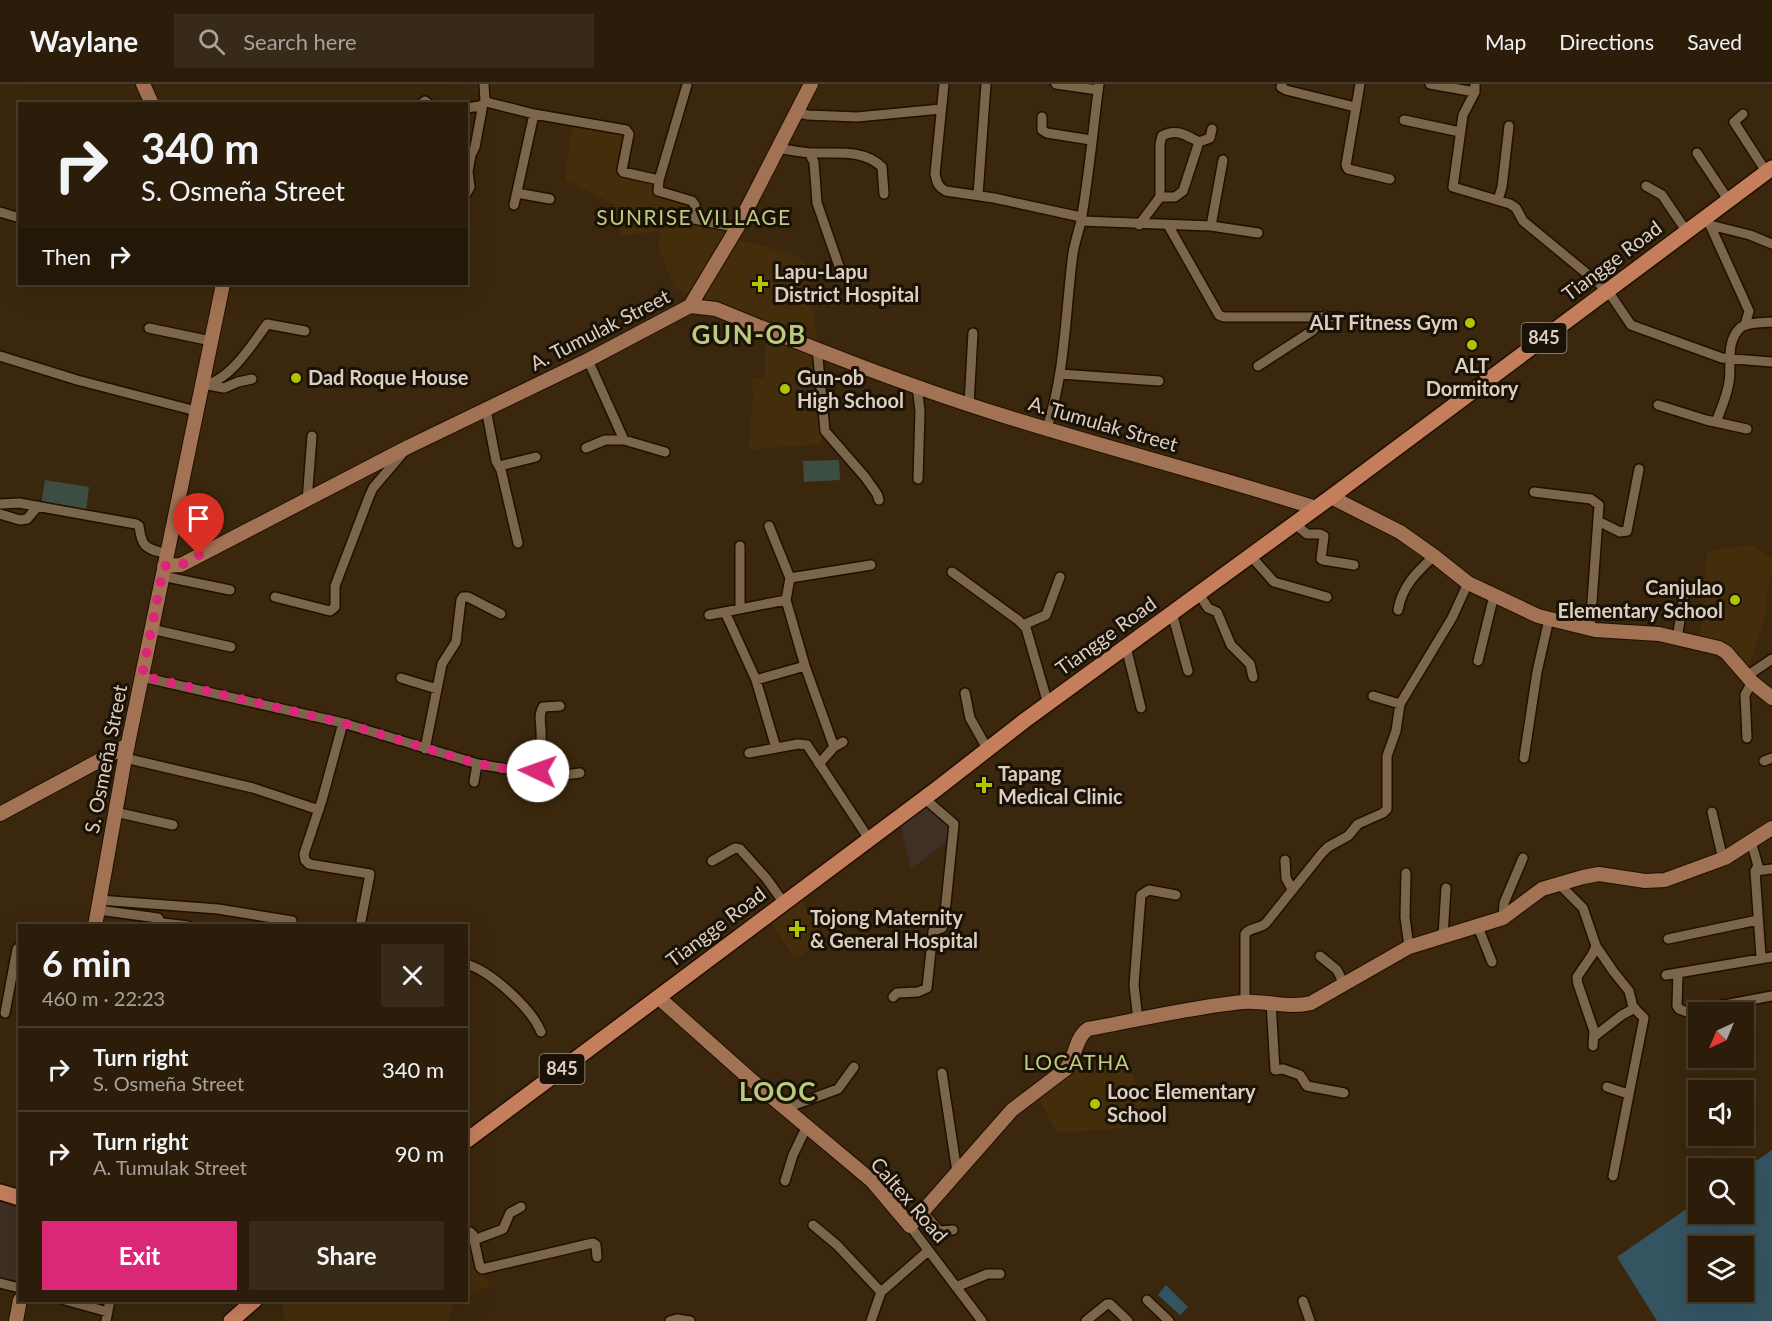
<!DOCTYPE html>
<meta charset="utf-8">
<style>
body{margin:0;font-family:Lato,sans-serif;background:#382a18;color:#f1f3f6;height:100vh;display:flex;flex-direction:column;font-size:22px;white-space:nowrap}
*{box-sizing:border-box;margin:0}
p{font-size:20px;color:#a6a29c}
.icon{flex:none;width:33px;height:33px;fill:none;stroke:currentColor;stroke-width:2;stroke-linecap:round;stroke-linejoin:round}
.map{position:relative;flex:1;overflow:hidden}
.details{position:absolute;left:18px;top:840px;width:450px;height:378px;display:flex;flex-direction:column;background:#2c1d0a;border-radius:0px;box-shadow:0 6px 24px #0002,0 0 0 2px #483b2b}
.details>*{flex:none}
.guide{position:absolute;left:18px;top:18px;width:450px;height:183px;border-radius:0px;box-shadow:0 6px 24px #0002,0 0 0 2px #483b2b;background:#2c1d0a;color:#f1f3f6;overflow:hidden}
.needle{width:39px;rotate:224deg}
.controls{position:absolute;left:1688px;top:918px;display:grid;gap:12px}
.controls a{display:grid;place-items:center;width:66px;height:66px;border-radius:0px;background:#2c1d0a;box-shadow:0 6px 24px #0002,0 0 0 2px #483b2b;font-size:30px}
.pin{position:absolute;display:grid;place-items:center;width:51px;height:51px;color:#fff;margin:-62px -26px;border-radius:50% 50% 50% 0;rotate:-45deg;box-shadow:0 0 6px #0007}
.pin .icon{rotate:45deg}
.me{position:absolute;width:66px;margin:-33px;rotate:273deg;stroke-linejoin:round;filter:drop-shadow(0 0 4px #0008)}
.turn{display:flex;align-items:center;gap:21px;height:126px;padding:0 24px;font-size:27px}
.turn .icon{width:78px;height:78px;stroke-width:2.5}
.turn b{display:block;font-size:42px;line-height:51px}
.then{display:flex;align-items:center;height:57px;padding:0 24px;background:#0003;gap:12px;font-size:22px}
.round{display:grid;place-items:center;flex:none;width:63px;height:63px;border-radius:0px;background:#382a18}
.headline{display:flex;align-items:center;justify-content:space-between;height:102px;padding:0 24px}
h1{font-size:36px;font-weight:700;line-height:45px}
.button{display:flex;gap:12px;margin-top:auto;padding:12px 24px}
.button a{flex:1;height:69px;border-radius:0px;background:#db2777;color:#fff;font-size:24px;font-weight:700;line-height:69px;text-align:center}
.button a+a{background:#382a18;color:#f1f3f6}
ul{padding:0;list-style:none}
li{display:flex;align-items:center;gap:18px;height:84px;padding:0 24px;border-top:2px solid #483b2b}
li div{flex:1}
li b{display:block;font-size:22px}
li em{font-style:normal}
header{display:flex;align-items:center;gap:36px;box-sizing:border-box;height:84px;padding:0 30px;background:#2c1d0a;border-bottom:2px solid #483b2b}
header strong{font-size:28px}
nav{display:flex;gap:33px;margin-inline-start:auto;font-size:21px}
.search{width:420px;height:54px;background:#382a18;display:flex;align-items:center;gap:15px;box-sizing:border-box;padding:0 21px;border-radius:0px;color:#a6a29c;font-size:22px}
.map>svg:first-child{display:block}
</style>
<header>
<strong>Waylane</strong>
<div class="search"><svg class="icon" aria-label="search" viewBox="0 0 24 24"><circle cx="10" cy="10" r="6"/><path d="M15 15l6 6"/></svg>Search here</div>
<nav><a>Map</a><a>Directions</a><a>Saved</a></nav>
</header>
<div class="map">
<svg width="1772" height="1237" viewBox="0 0 1772 1237">
<rect width="100%" height="100%" fill="#3a270d"/>
<path fill="#3f2f24" d="M926,719L952,740L951,753L911,786L900,739Z
M0,1118L19,1125L20,1190L18,1198L0,1193Z"/>
<path fill="#442d0b" d="M572,42L625,51L617,83L624,93L652,98L657,109L691,122L689,138L727,147L695,204L686,209L674,204L658,161L660,147L621,152L616,121L565,96Z
M735,155L796,171L809,185L817,259L702,214Z
M768,253L816,272L822,360L748,366L753,315L751,295L765,294V263Z
M1752,461L1772,474V490L1769,496L1765,535L1748,583L1725,563L1700,554L1707,467Z
M801,815L826,856L794,875L769,834Z
M1124,975L1151,1029L1126,1044L1056,1049L1038,1012L1072,983L1089,987L1101,978Z
M467,1150H472L479,1185L491,1201L467,1211Z
M282,1217V1216L455,1217L448,1237H285Z"/>
<path fill="#3c4d41" d="M839,376L840,396L804,398L803,377Z
M45,396L89,403L86,428L41,421Z"/>
<path fill="#345462" fill-rule="evenodd" d="M1772,1066V1237H1657L1617,1173L1698,1117V1130H1743V1086ZM1698,1162H1743V1208H1698Z
M1166,1201L1188,1223L1180,1231L1158,1211Z"/>
<g fill="none" stroke-linecap="round" stroke-linejoin="round">
<defs>
<path id="street" d="M484,0L485,17L490,19L534,30L626,46L629,50L622,86L623,88L659,96L658,107L692,117L695,121L692,132L694,135L737,144
M944,0L935,90C937,99 938,103 946,107L994,114L1081,133
M1056,0L1098,6
M1282,0L1281,3L1286,6L1355,23
M1360,0L1346,81L1348,85L1390,95
M1430,0L1475,8
M1475,0V8L1463,31L1453,103L1510,120L1516,124L1523,137L1608,207L1631,241L1722,274L1772,278
M421,20L425,17L429,20
M466,24L480,22L484,19
M795,28L808,31L857,33L941,25
M1743,30L1734,38L1767,89
M1042,33V46L1047,49L1091,56
M1404,36L1460,48
M777,64C788,66 799,68 810,69C834,70 862,64 882,83L884,110
M809,69L814,78L817,119L840,185
M1697,69L1729,117
M659,96L687,1
M1646,102L1662,111L1687,148
M517,109L550,115
M466,110L470,103L468,88L471,71L475,63L483,20
M978,111L986,0
M1160,113H1175L1183,107L1199,58
M1498,116L1502,103L1509,42
M514,121L534,30
M0,128L20,134
M1704,135L1710,141L1749,227L1745,241
M1081,137L1211,142L1258,149
M1139,141L1160,113V60L1162,52C1176,44 1186,51 1199,58L1210,54L1212,45
M1168,141L1219,231L1224,233H1340
M1710,141L1750,151L1772,160
M1211,142L1223,76
M149,244L211,257
M817,264L825,347L865,393L877,410L879,416
M0,272L77,296L196,327
M588,276L624,356
M1258,282L1312,247L1325,232
M1060,290L1159,297
M202,301C229,299 253,259 267,240L305,247
M208,301L224,304L238,298L252,295
M917,302L920,327L918,395
M969,320L973,249
M1658,321L1706,336L1747,345
M486,325L496,377L501,386L518,459
M1716,338C1721,325 1727,312 1729,298C1732,281 1725,259 1740,244C1747,238 1763,239 1772,238
M1047,344C1065,288 1065,235 1072,177C1073,163 1078,150 1081,137C1089,92 1093,45 1099,0
M586,364L605,356H624L665,368
M499,382L536,373
M1534,408L1591,415L1599,421L1590,545
M307,417L312,352
M0,420L19,419L136,440L139,442C142,465 146,464 167,470
M0,430L20,436L27,435L38,422
M1598,437L1620,448L1627,447L1639,385
M1294,439L1307,450H1320L1324,452L1321,475L1323,476L1354,481
M769,442L790,494L786,516L805,582L834,663
M740,462V525
M1250,471L1274,498L1327,513
M952,488L1018,536L1026,544L1048,620
M162,492L230,506
M790,494L871,481
M1199,510L1208,524L1217,528L1231,561L1250,580L1253,593
M275,513L330,527L335,523V502L369,413L373,404L402,370
M1398,526C1402,502 1417,488 1434,472
M725,528L756,596L776,664
M1172,529L1188,587
M709,531L786,516
M1023,541L1046,531L1060,493
M151,545L231,563
M1677,554L1686,501
M1126,563L1141,624
M1478,577L1494,511
M1747,592L1772,575
M142,593L343,639L478,680L536,690L538,687C539,674 542,660 541,647C541,638 538,631 543,623L560,622
M401,594L437,605
M756,596L805,582
M965,609L970,634L988,666
M1373,612L1400,620
M343,639L322,716L304,770L305,776L309,780L370,790L360,842
M1747,654L1745,611L1752,598
M425,665L442,580L456,558L461,516L463,513H468L501,530
M749,669L798,660L807,661L869,755
M125,674L253,704L319,726
M1524,674L1537,588L1549,535
M1764,677L1772,674
M819,680L834,663L843,658
M538,687L557,692L580,689
M474,698L477,680
M115,728L173,741
M1712,728L1721,767L1725,774
M1751,757L1758,782L1755,787L1761,873
M1285,776L1286,794L1292,805
M712,777L735,764L740,765L766,794L784,819
M1755,787L1772,785
M1406,789L1405,833L1409,863
M1559,800L1583,824L1596,862L1592,871L1577,893L1578,900L1594,947L1593,962
M99,816L218,825L292,837
M98,826L158,834L163,842
M1503,834L1504,819L1523,774
M163,839L188,842
M1478,843L1492,878
M1443,852L1446,804
M1668,855L1758,836
M1596,862L1613,887L1629,907L1633,923L1644,934L1613,1092
M1320,872L1337,886L1344,900
M466,880C491,887 532,925 541,948
M1678,889L1677,922L1679,925L1687,928L1772,912
M1666,891L1772,873
M893,913L897,909L918,908L927,904L933,847L942,844L944,839L954,740L924,714
M1245,918V850C1250,843 1260,845 1266,839L1322,769L1328,763L1348,752L1358,740L1383,729L1387,725V672L1396,647L1400,620L1452,534L1468,499
M1271,918L1275,986L1283,985L1300,991L1307,1002L1344,1009
M5,929L17,865L20,863
M1138,936L1134,901L1141,811L1149,806L1176,811
M1595,952L1622,931L1635,924
M942,989L957,1088
M1607,1003L1628,1010
M786,1024L838,1005L854,983
M785,1097L793,1071L807,1042
M923,1128L939,1147L953,1146
M813,1141L837,1161L881,1208
M910,1142L982,1237
M466,1148H470L473,1151L480,1183L482,1185L593,1159L596,1161L597,1173
M474,1156L503,1145L510,1129L521,1123
M0,1199L20,1204
M956,1203L987,1190H1000
M65,1216L108,1228
M1147,1216L1169,1237
M1303,1217L1310,1237
M106,1237L110,1216
M670,1237L677,1235L690,1237
M871,1237L881,1208L928,1167
M1086,1237L1107,1220H1110L1128,1237"/>
<path id="secondary" d="M143,0L152,20
M690,222L737,144L811,0
M1331,413L1400,448L1434,472L1468,499L1538,532L1595,546L1659,550L1719,564L1726,568L1752,598L1772,614
M164,482L181,481L408,363L588,276L690,222L716,225C809,263 905,301 1001,331C1106,364 1212,391 1316,424
M0,730L128,661
M95,842L125,674L223,200
M658,913L749,994L872,1097L910,1142L1012,1026L1066,985C1076,973 1075,954 1088,945C1139,936 1191,923 1243,918C1265,916 1290,925 1311,919L1409,863L1503,834L1542,805L1583,793L1599,790L1645,797L1665,796L1725,774L1772,744
M16,1237L20,1216"/>
<path id="primary" d="M466,1057L938,704L1024,637L1331,413L1772,84
M0,1108L20,1114
M231,1237L255,1216"/>
</defs>
<use href="#street" stroke="#210f00" stroke-width="12"/>
<use href="#secondary" stroke="#210f00" stroke-width="16"/>
<use href="#primary" stroke="#210f00" stroke-width="18"/>
<use href="#street" stroke="#7c664b" stroke-width="9"/>
<use href="#secondary" stroke="#a17253" stroke-width="14"/>
<use href="#primary" stroke="#c57e5c" stroke-width="15"/>
</g>
<g fill="none" stroke-linecap="round" stroke-linejoin="round">
<path stroke="#db2777" stroke-width="10" stroke-dasharray="0 18" d="M199,471L181,481L164,482L142,592L343,639L478,680L531,689L536,690L538,687"/>
</g>
<g fill="#b0c500" stroke="#1a1207" stroke-width="2">
<path d="M757 191h6v6h6v6h-6v6h-6v-6h-6v-6h6z"/>
<circle cx="1470" cy="239" r="6"/>
<circle cx="1472" cy="261" r="6"/>
<circle cx="296" cy="294" r="6"/>
<circle cx="785" cy="305" r="6"/>
<circle cx="1735" cy="516" r="6"/>
<path d="M981 692h6v6h6v6h-6v6h-6v-6h-6v-6h6z"/>
<path d="M794 836h6v6h6v6h-6v6h-6v-6h-6v-6h6z"/>
<circle cx="1095" cy="1020" r="6"/>
</g>
<g text-anchor="middle" stroke-width="6" stroke-linejoin="round" paint-order="stroke">
<g fill="#1a1207" stroke="#a29689" stroke-width="1.5">
<rect x="1521.5" y="239" width="45" height="30" rx="4.5"/>
<rect x="539.5" y="970" width="45" height="30" rx="4.5"/>
</g>
<g font-size="18" font-weight="bold" fill="#dccfc1">
<text x="1544" y="260">845</text>
<text x="562" y="991">845</text>
</g>
<g font-size="20" fill="#dccfc1" stroke="#1a1207">
<text transform="translate(1612 177) rotate(-37)" y="7">Tiangge Road</text>
<text transform="translate(600 246) rotate(-27)" y="7">A. Tumulak Street</text>
<text transform="translate(1103 340) rotate(16)" y="7">A. Tumulak Street</text>
<text transform="translate(1106 552) rotate(-36)" y="7">Tiangge Road</text>
<text transform="translate(106 675) rotate(-79)" y="7">S. Osmeña Street</text>
<text transform="translate(716 843) rotate(-37)" y="7">Tiangge Road</text>
<text transform="translate(909 1116) rotate(49)" y="7">Caltex Road</text>
</g>
<g font-size="20" font-weight="bold" fill="#dccfc1" stroke="#1a1207" text-anchor="start">
<text x="774" y="195">Lapu-Lapu<tspan x="774" dy="23">District Hospital</tspan></text>
<text x="1458" y="246" text-anchor="end">ALT Fitness Gym</text>
<text x="1472" y="289" text-anchor="middle">ALT<tspan x="1472" dy="23">Dormitory</tspan></text>
<text x="308" y="301">Dad Roque House</text>
<text x="797" y="301">Gun-ob<tspan x="797" dy="23">High School</tspan></text>
<text x="1723" y="511" text-anchor="end">Canjulao<tspan x="1723" dy="23">Elementary School</tspan></text>
<text x="998" y="697">Tapang<tspan x="998" dy="23">Medical Clinic</tspan></text>
<text x="810" y="841">Tojong Maternity<tspan x="810" dy="23">&amp; General Hospital</tspan></text>
<text x="1107" y="1015">Looc Elementary<tspan x="1107" dy="23">School</tspan></text>
</g>
<g font-size="21" letter-spacing="1.5" fill="#bcca7e" stroke="#1a1207">
<text x="694" y="141">SUNRISE VILLAGE</text>
<text x="1077" y="986">LOCATHA</text>
</g>
<g font-size="26" font-weight="bold" letter-spacing="1.5" fill="#bcca7e" stroke="#1a1207">
<text x="749" y="260">GUN-OB</text>
<text x="778" y="1017">LOOC</text>
</g>
</g>
</svg>
<div class="controls">
<a><svg class="needle" viewBox="-14 -14 28 28"><path d="M0-13l5 13h-10z" fill="#e53935"/><path d="M0 13l5-13h-10z" fill="#a6a29c"/></svg></a>
<a><svg class="icon" aria-label="sound" viewBox="0 0 24 24"><path d="M4 9h4l5-4v14l-5-4H4zM17 9q2 3 0 6"/></svg></a>
<a><svg class="icon" aria-label="search" viewBox="0 0 24 24"><circle cx="10" cy="10" r="6"/><path d="M15 15l6 6"/></svg></a>
<a><svg class="icon" aria-label="layers" viewBox="0 0 24 24"><path d="M12 4l9 5-9 5-9-5zM3 14l9 5 9-5"/></svg></a>
</div>
<div class="pin" style="left:199px;top:471px;background:#d93025"><svg class="icon" aria-label="arrive" viewBox="0 0 24 24"><path d="M6 21V4h12l-3 4 3 4H6"/></svg></div>
<svg class="me" style="left:538px;top:687px" viewBox="-20 -20 40 40"><circle r="19" fill="#fff"/><path d="M0-13L10 11 0 6-10 11z" fill="#db2777"/></svg>
<div class="guide">
<div class="turn"><svg class="icon" aria-label="right" viewBox="0 0 24 24"><path d="M7 20v-9h11M14 6l5 5-5 5"/></svg><div><b>340 m</b>S. Osmeña Street</div></div>
<div class="then">Then<svg class="icon" aria-label="right" viewBox="0 0 24 24"><path d="M7 20v-9h11M14 6l5 5-5 5"/></svg></div>
</div>
<section class="details">
<div class="headline"><div><h1>6 min</h1><p>460 m · 22:23</p></div><a class="round"><svg class="icon" aria-label="close" viewBox="0 0 24 24"><path d="M6 6l12 12M18 6L6 18"/></svg></a></div>
<ul>
<li><svg class="icon" aria-label="right" viewBox="0 0 24 24"><path d="M7 20v-9h11M14 6l5 5-5 5"/></svg><div><b>Turn right</b><p>S. Osmeña Street</p></div><em>340 m</em></li>
<li><svg class="icon" aria-label="right" viewBox="0 0 24 24"><path d="M7 20v-9h11M14 6l5 5-5 5"/></svg><div><b>Turn right</b><p>A. Tumulak Street</p></div><em>90 m</em></li>
</ul>
<div class="button"><a>Exit</a><a>Share</a></div>
</section>
</div>
